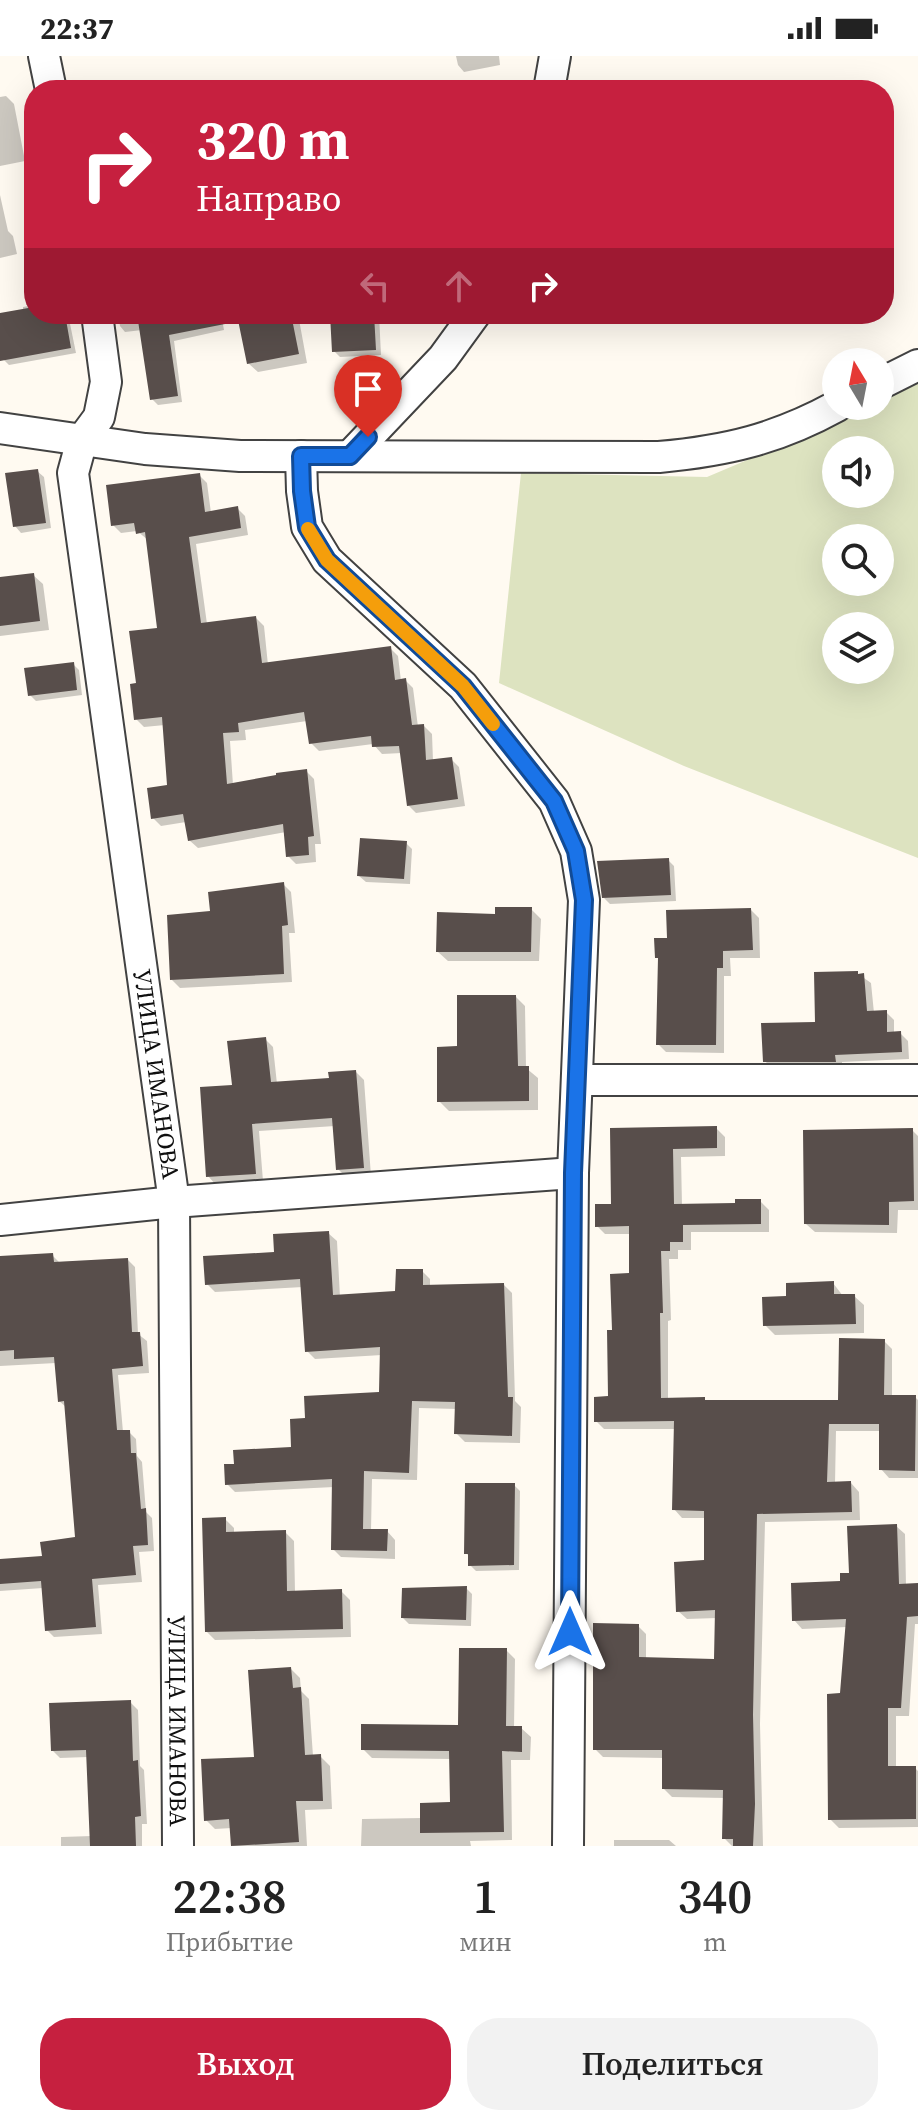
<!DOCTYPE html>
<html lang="ru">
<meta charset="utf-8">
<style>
body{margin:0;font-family:"Source Serif 4",serif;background:#f2f2f2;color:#222;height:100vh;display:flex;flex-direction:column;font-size:30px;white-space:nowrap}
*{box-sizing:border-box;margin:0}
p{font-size:26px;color:#767676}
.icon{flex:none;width:44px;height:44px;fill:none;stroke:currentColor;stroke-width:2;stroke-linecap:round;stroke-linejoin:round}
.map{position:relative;height:1790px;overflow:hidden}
.panel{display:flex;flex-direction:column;background:#fff;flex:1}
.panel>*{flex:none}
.hud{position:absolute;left:24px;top:24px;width:870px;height:244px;border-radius:32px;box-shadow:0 8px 32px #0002;background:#c6203f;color:#fff;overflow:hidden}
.needle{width:52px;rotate:350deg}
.tools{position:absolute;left:822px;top:292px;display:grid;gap:16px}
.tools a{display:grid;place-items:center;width:72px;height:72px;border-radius:50%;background:#fff;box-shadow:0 8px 32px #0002;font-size:40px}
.pin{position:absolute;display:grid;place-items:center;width:68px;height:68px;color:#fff;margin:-82px -34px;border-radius:50% 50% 50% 0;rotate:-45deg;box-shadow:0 0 8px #0007}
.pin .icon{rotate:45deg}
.me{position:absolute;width:88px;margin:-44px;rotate:0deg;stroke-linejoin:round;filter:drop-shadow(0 0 6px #0008)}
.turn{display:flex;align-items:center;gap:28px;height:168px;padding:0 40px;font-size:36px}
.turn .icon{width:104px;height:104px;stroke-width:2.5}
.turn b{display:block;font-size:56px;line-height:68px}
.lanes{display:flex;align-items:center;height:76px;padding:0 40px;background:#0003;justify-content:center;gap:40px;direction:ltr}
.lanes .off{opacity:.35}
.eta{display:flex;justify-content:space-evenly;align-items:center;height:136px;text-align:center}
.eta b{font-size:48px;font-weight:600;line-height:56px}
.primary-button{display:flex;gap:16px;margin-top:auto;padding:16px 40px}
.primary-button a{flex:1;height:92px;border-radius:32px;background:#c6203f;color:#fff;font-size:32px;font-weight:600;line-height:92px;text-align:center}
.primary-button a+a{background:#f2f2f2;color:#222}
.status{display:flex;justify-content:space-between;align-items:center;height:56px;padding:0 40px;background:#fff;direction:ltr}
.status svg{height:22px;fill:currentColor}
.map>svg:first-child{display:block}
</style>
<div class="status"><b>22:37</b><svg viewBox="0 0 49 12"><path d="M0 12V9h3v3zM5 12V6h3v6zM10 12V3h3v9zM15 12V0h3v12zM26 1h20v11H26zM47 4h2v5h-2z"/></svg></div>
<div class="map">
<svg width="918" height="1790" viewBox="0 0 918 1790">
<rect width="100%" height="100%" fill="#fffaf1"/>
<path fill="#dde3c0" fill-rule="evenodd" d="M918,320V802L684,710L499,627L521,417L707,421L759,399L857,350H880V339ZM836,394H880V438H836ZM836,482H880V526H836ZM836,570H880V614H836Z"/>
<path fill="#0003" d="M456,0H499L500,9L464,16L458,9Z
M6,40L14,48L25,105L0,110V41Z
M0,139L8,175L13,180L17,198L0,202Z
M34,249V258H68L76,297L9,309L4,304L0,259L23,255V251Z
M118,258H221L224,274L174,285L182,346L158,349L152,343L142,274L125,276L120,270Z
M260,258H298L307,307L258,316L248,307Z
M332,258H379L381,299L340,301L334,295Z
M37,415L44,421L51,472L21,477L15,470Z
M199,419L207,427L211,457L237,452L245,460L248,479L196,488L207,568L256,562L264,570L268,609L390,592L398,600L401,625L405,624L413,632L418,671L424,670L432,678L433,705L451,703L459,711L465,750L416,757L408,749L402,697L382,698L373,688L319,695L311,687L307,665L245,674L246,684L230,685L233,729L306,715L314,723L321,788H315L316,806L296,808L288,800L286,776L198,792L189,784L186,766L161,770L153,762L169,731L165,669L144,671L136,663L138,629L159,574L148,484L137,475L121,477L113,469Z
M33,519L43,528L49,574L0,580V523Z
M73,608L79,614L82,639L36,645L30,639Z
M406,787L412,793L410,828L366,826L359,820Z
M668,804L674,810L676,845L610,848L604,842Z
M283,828L291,836L295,877H289L292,926L180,932L172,924L212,857Z
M531,853L541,863L539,905H448L438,896L497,860Z
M751,854L759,862L760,902H730L731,920H724V997L666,996L658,988L660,905L657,901L669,884Z
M857,917L871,927L874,957L886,956L894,964V978L900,977L908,985L909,1003L842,1006V1013H772L765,1005L817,968Z
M516,941L525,950L526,1012L538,1022V1054L449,1055L439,1045L459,992Z
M265,983L273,991L277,1028L331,1024L356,1016L364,1024L371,1120L346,1121L338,1113L335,1070L259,1075L263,1125L216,1129L208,1120L234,1031Z
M716,1072L725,1081V1100L681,1101L682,1150L737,1149L760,1145L769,1154V1176H691V1194H678V1203H669L671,1264L668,1265V1344L707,1346H840L884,1285L892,1293V1341H915L918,1344V1422H889L881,1413V1375H836L835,1428L851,1427L859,1436L860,1464L765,1466L760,1668L763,1790H732L724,1782L725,1742L672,1741L664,1733V1702L603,1701L595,1693L638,1570L646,1578V1603L716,1605L717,1562L687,1563L678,1555L706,1506V1462H682L674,1453L676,1373H604L596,1365L610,1342L614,1276L631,1219V1178H605L597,1170L613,1150L612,1074Z
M912,1074L918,1080V1154H898L897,1177L815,1176L806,1168Z
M328,1177L337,1185L340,1241L397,1237L422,1215L430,1223V1231L504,1229L512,1237L515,1345L521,1351L520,1387L465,1386L456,1377L457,1353L419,1352L417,1424L372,1423L371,1475H387L395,1484V1503L341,1501L333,1493L334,1431L235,1436L227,1428L236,1410L293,1393L307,1364L381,1338L382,1299L315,1303L307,1295L303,1231L215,1236L207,1228Z
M52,1199L59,1206L128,1204L135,1211L138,1278L147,1285L149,1317L118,1319L123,1376H129L136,1383L137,1400L142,1406L146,1456L152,1462L154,1495L139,1496L142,1526L98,1529L102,1578L54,1581L47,1574L43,1532L0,1535V1505L44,1502L77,1483L66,1351L59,1345L56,1307L0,1310V1202Z
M833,1227L843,1240H854L864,1249V1277L775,1279L765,1269L788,1242Z
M514,1429L520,1435L519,1514L476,1515L470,1509V1501L466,1497Z
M225,1463L234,1472V1478L285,1476L294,1485L295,1536L341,1535L350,1544L351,1581L215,1584L206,1575Z
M896,1470L905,1478L906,1530H918V1568H915L909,1660H896V1712H915L918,1715V1771L839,1772L830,1763L847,1571L802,1573L794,1564L851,1519Z
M466,1532L472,1538L471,1570L409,1568L403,1562Z
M506,1594L515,1603L514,1672H521L531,1681L530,1704H511L512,1784L470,1785L471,1790H361L362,1763L422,1762L452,1748L451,1703L372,1702L363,1693L460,1671Z
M291,1613L300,1622L301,1635L309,1643L313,1700H320L330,1710L332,1753L305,1754L307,1790H233L232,1772L215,1773L206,1764L256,1702Z
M130,1646L138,1654L140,1710L144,1714L147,1768H142V1790H61V1781L92,1780L88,1701L60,1702L52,1694Z
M614,1784H669L676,1790H614Z"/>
<path fill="#584e4b" d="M34,251V258H65L71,292L0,305V257Z
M137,258H224L225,268L169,279L178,340L150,344Z
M270,258H291L299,298L247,308L238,264Z
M330,258H374L376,294L332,296Z
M38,413L46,467L13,471L5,417Z
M200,417L205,456L238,450L241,472L189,481L201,567L256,560L262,607L391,590L395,624L406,622L412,669L424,668L426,704L452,701L458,743L407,750L399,690L372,691L371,680L309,688L304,656L238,667L239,676L223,677L227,728L276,719V717L307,713L314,780L308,781L309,799L286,801L283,768L188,785L183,758L151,763L147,732L167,729L162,661L134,664L130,628L136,627L129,575L157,572L145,476L136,478L134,467L111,470L106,429Z
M34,517L40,565L0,570V521Z
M74,606L77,634L28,640L24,612Z
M360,782L407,785L404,823L357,820Z
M669,802L671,839L602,842L597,805Z
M284,826L288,869L282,870L284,918L170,924L167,859L210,855L208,836Z
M495,851H532L531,896H436L437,856L495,858Z
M751,852L753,894L723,895V912H717L716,989H656L658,902H655L654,882H667L666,854Z
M858,915V918L864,917L867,955L887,954V976L901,975L902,996L835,999L836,1006H763L761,967L815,966L814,916Z
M457,939H516L518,1010H529V1045L437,1046V991L457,990Z
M266,981L271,1026L329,1022L328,1016L356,1014L364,1112L336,1114L332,1062L252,1068L256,1118L206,1121L200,1031L232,1029L227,985Z
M717,1070V1092L673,1093L674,1148L735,1147V1143H761V1168L683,1169V1186H670V1195H661L663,1257H660L661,1342L705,1341V1344H838L839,1282L885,1283L884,1339H916L915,1415L879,1414V1368H829L827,1426L851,1425L852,1456L757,1458L753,1659L755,1748L753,1790H733V1783H722L723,1734L662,1733V1694H593V1567L639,1568V1601L714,1603L715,1554L676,1556L674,1506L704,1504V1455L672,1454L674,1365L594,1366V1341L608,1340L607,1274H612L610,1218L629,1217V1170L595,1171V1148H611L610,1072Z
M913,1072L914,1145L889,1146V1169L804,1168L803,1074Z
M329,1175L333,1239L395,1235L396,1213H423V1229L504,1227L508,1341H513L512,1380L454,1378L455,1346L412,1345L409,1417L364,1415L363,1473H388L387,1495L331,1494L332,1423L225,1429L224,1408H234L233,1394L291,1391L290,1363L305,1362L304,1340L379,1336L380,1291L305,1296L300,1223L205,1229L203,1200L274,1196L273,1178Z
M53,1197L54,1206L128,1202L132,1276H140L143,1310L112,1313L117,1374H130L131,1397H136L141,1453L146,1452L148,1489L133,1490L136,1519L92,1523L96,1571L45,1575L41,1525L0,1528V1503L42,1500L40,1486L75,1481L64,1345L58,1346L54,1301L14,1303V1294L0,1295V1200Z
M834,1225V1238H855L856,1268L763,1270L762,1241L786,1240V1227Z
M465,1427H515L514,1509L468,1510V1498H464Z
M226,1461V1476L286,1474L287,1535L342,1533L343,1573L205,1576L202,1462Z
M897,1468L899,1528L918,1527V1560L907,1561L901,1652H888V1710H916V1763L828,1764L827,1638L840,1637L846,1563L792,1565L791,1527L840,1525V1517H849L847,1470Z
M467,1530L466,1564L401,1562L402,1532Z
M459,1592H507L506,1670H522V1696L502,1695L504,1776L420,1777V1747L450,1746L449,1695L361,1694V1668L458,1669Z
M291,1611L293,1632L301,1631L305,1699L321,1698L323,1745H296L299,1786L231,1790L229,1763L204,1765L201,1703L254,1701L248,1614Z
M131,1644L133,1705L138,1704L141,1760L135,1761L136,1790H90L86,1694L51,1695L49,1647Z"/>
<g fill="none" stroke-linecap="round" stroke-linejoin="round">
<defs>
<g id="street">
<path d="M44,0L51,34"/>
<path d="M549,34L555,0"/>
<path id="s1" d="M97,258L106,326L99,361L82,384L73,417L174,1146L178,1790"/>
<path d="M880,328L918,309"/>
<path d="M0,372L145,393L240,400L659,401C726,395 777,383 837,350"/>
<path d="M301,400L302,435L307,471L327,504L463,630L554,745L576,795L584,844L573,1117L568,1790"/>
<path d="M350,400L443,302L475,258"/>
<path d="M577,1024H918"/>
<path d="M0,1164L174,1146L573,1117"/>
</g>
</defs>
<use href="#street" stroke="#424242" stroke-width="34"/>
<use href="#street" stroke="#fff" stroke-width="30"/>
</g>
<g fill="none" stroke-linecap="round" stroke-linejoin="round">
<defs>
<path id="route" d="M368,381L350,400H301L302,435L307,471L327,504L463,630L554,745L576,795L584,844L573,1117L570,1576"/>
</defs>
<use href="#route" stroke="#114b97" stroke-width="20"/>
<use href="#route" stroke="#1a73e8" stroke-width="14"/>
<path stroke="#f59e0b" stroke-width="14" d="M308,473L327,504L463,630L493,668"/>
</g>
<g text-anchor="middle" stroke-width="8" stroke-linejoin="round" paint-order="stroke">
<g font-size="24" fill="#0f0f0f" stroke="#fff">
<text dy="8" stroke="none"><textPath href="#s1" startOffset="774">УЛИЦА ИМАНОВА</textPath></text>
<text dy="8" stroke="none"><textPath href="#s1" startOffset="1422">УЛИЦА ИМАНОВА</textPath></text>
</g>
</g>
</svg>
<div class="tools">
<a><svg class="needle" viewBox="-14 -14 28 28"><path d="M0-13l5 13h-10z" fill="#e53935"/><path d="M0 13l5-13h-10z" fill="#767676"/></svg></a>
<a><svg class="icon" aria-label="sound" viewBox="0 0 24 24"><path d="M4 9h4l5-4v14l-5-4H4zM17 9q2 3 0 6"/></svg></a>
<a><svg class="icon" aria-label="search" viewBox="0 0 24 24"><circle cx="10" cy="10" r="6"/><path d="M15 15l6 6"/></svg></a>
<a><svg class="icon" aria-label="layers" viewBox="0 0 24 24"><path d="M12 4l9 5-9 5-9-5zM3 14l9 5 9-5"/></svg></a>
</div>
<div class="pin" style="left:368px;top:381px;background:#d93025"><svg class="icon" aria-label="arrive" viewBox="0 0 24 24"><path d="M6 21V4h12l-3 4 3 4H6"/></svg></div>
<svg class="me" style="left:570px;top:1576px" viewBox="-20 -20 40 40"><path d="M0-17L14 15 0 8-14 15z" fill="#1a73e8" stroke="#fff" stroke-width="4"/></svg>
<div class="hud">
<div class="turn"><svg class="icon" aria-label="right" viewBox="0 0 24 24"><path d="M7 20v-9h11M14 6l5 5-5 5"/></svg><div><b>320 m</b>Направо</div></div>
<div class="lanes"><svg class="icon off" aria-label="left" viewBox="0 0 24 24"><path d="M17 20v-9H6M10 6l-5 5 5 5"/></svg><svg class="icon off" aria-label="ahead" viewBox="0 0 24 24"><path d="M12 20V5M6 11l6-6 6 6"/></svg><svg class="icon" aria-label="right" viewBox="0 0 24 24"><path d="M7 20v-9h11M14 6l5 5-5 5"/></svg></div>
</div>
</div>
<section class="panel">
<div class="eta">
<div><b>22:38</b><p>Прибытие</p></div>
<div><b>1</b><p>мин</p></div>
<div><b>340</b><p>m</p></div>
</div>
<div class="primary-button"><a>Выход</a><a>Поделиться</a></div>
</section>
